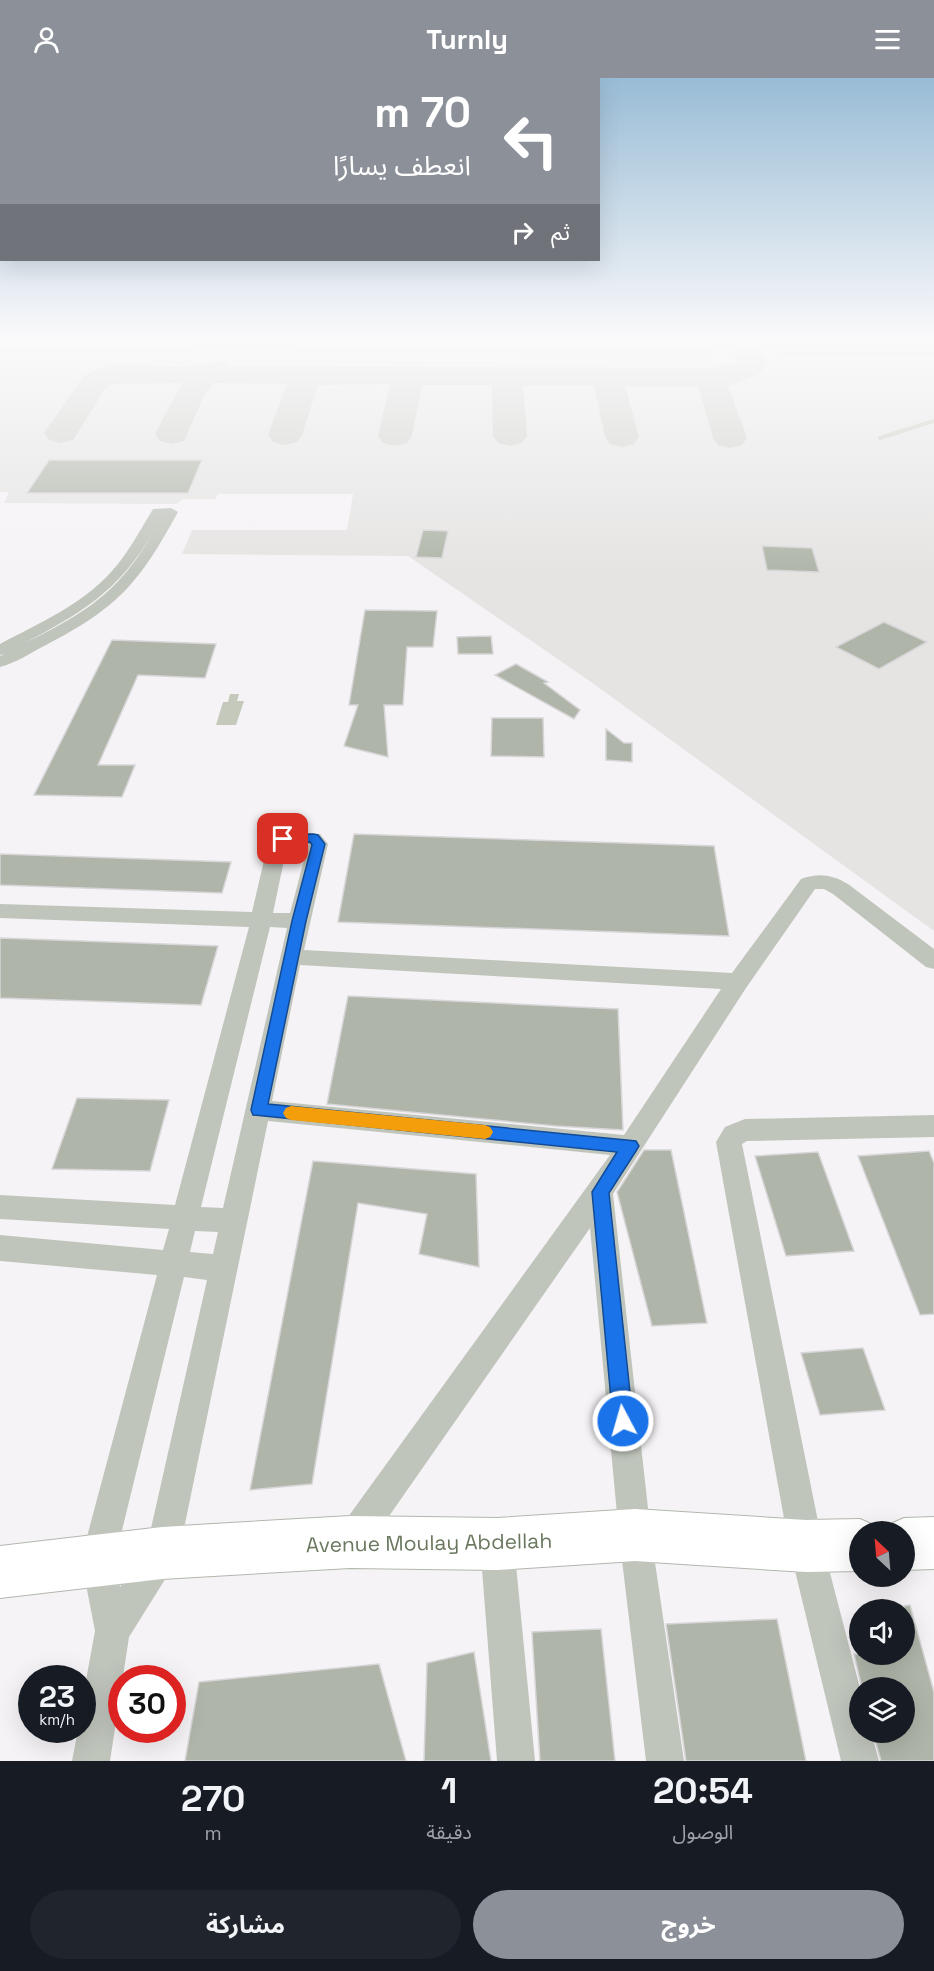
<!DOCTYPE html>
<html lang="ar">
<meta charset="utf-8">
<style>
body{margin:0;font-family:"Space Grotesk","Noto Sans Arabic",sans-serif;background:#20242c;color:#f1f3f6;direction:rtl;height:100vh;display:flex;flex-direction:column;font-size:22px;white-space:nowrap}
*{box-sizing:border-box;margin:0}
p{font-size:20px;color:#9ea1a6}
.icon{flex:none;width:33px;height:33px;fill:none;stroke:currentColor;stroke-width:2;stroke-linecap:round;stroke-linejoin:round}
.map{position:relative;height:1683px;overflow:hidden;direction:ltr}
.details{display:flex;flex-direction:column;background:#171b24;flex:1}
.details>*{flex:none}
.guide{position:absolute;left:0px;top:0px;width:600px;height:183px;box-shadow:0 6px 24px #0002;direction:rtl;background:#8c9099;color:#fff;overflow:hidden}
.needle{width:39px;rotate:334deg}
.fabs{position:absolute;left:849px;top:1443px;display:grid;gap:12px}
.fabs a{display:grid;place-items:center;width:66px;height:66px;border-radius:50%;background:#171b24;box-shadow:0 6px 24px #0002;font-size:30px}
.speed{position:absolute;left:18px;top:1587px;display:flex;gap:12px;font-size:30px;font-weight:700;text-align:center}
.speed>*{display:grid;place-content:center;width:78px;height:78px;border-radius:50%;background:#171b24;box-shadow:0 6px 24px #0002;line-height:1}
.speed small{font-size:15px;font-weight:400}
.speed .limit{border:9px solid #d22;background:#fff;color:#111}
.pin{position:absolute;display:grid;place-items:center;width:51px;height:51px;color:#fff;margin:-26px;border-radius:12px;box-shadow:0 3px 9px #0006}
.me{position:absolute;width:66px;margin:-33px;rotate:354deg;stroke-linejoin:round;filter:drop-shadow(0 0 4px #0008)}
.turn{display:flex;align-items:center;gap:21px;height:126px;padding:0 30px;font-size:27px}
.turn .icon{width:78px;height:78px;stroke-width:2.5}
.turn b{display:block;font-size:42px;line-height:51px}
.then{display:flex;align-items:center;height:57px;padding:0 30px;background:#0003;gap:12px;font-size:22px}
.eta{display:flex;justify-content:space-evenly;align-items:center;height:102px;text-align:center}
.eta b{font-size:36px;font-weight:700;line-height:42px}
.button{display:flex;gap:12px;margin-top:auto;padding:12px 30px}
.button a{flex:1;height:69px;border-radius:36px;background:#8c9099;color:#fff;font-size:24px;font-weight:700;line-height:69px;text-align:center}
.button a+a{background:#20242c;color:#f1f3f6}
header{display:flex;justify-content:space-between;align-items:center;height:78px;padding:0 30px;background:#8c9099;color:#fff;font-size:27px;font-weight:700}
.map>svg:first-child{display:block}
</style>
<header><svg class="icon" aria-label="menu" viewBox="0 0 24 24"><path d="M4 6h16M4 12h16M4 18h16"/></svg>Turnly<svg class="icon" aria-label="person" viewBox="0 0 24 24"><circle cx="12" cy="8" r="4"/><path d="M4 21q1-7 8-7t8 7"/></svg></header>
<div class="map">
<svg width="934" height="1683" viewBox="0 0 934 1683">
<rect width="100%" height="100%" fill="#f6f3f6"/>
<path fill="#e5e4e3" d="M0,261H934V853L591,604L408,478L182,476L192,452H347L353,416H218L215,421H183L177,426L4,425L9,414H0Z"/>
<path fill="#c4c9bb" d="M230,616H239L237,623H244L236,647H216L223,624H228Z"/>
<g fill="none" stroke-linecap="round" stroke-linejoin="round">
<path stroke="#c4c9bb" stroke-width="4" d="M125,261L130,271
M0,271H194
M294,271L711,274
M784,275H934
M880,360L934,343"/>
<path fill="#cccec9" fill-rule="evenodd" d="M727,261H755L768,283L761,295L728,308L747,360L742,367L730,370L718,367L713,360L698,308H625L639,359L634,366L622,369L610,366L605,359L594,307L523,308L527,358L522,365L510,368L498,365L493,358L492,307H422L412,358L407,365L395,368L383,365L378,358L390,306L318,307L302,357L297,364L285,367L273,364L268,357L287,306L214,305L204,318L184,363L172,366L160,363L155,356L182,305L112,306L105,311L73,362L61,365L49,362L44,355L83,299C117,275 162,294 199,287C210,285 215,282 226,285L228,288L713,290L738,284Z"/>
</g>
<path fill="#afb5a8" stroke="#d7d5d7" stroke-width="1.5" d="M49,382H202L188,415H27Z
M423,452L448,453L442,480L416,479Z
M762,468L812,470L819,494L767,492Z
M365,532L437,533L433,569H407L403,627H384L388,679L344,668L358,627H349Z
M884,544L927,564L879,591L836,569Z
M491,558L493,576H458L457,559Z
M112,562L216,566L205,600L138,597L98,687H135L122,719L34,717Z
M516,586L548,604L544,605L580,632L574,641L495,597Z
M492,640H543L544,679L491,678Z
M606,651L624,665H632V684L606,682Z
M354,756L714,768L729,858L338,844Z
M0,776L231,784L222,815L0,807Z
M0,860L218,868L201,927L0,920Z
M348,918L618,931L623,1052L556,1048L327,1026Z
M77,1020L169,1022L150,1093L52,1091Z
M644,1072H671L707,1245L652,1248L617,1114Z
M929,1073L934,1085V1236L920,1237L858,1078Z
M818,1074L854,1173L786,1178L755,1078Z
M313,1083L476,1096L479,1189L419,1176L427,1136L358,1125L312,1406L250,1412Z
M863,1270L885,1332L820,1337L801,1275Z
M910,1527L934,1614V1683H881L873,1654H904V1610H862L854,1576H904V1528Z
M777,1541L806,1683H686L666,1546Z
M601,1551L615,1683H540L532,1554Z
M474,1574L491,1683H424L427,1585Z
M379,1586L406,1683H185L199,1604Z"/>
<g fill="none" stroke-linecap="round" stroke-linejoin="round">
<defs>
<path id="primary" d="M635,1431L806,1442L860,1441L878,1449L880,1454H860V1493L806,1494L635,1483L497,1492L350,1490L162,1501L0,1520V1468L162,1449L350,1438L497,1440Z
M934,1439V1491L904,1492V1454H883L886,1448L904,1440Z"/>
</defs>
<use href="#primary" stroke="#b2b7ae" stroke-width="2"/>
<path fill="#c0c5bc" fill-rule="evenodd" d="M171,430L178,434C139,505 119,529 46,567C32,574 16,585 0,589V578L4,576L0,577V566C39,545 82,527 112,493C129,474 140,452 153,431ZM154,453C119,516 82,537 19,568C81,535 118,515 154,453Z
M287,753L320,756L328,766L304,872L732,895L801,801C818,795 831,796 848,806L934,871V891L926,889L833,816L824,811H815L746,910L613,1116L651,1457L684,1683H646L619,1457L590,1150L364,1474L352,1478L340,1474L336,1462L340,1450L610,1077L268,1043L179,1475L174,1487L129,1559L110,1683H72L78,1652H82V1624L95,1553L81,1481L157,1197L0,1183V1157L163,1172L169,1151L0,1141V1117L175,1127L249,849L0,840V826L252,834L268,765L271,760ZM291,765L308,767L290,835H273L287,768ZM270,849L287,850L223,1130L201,1129ZM300,887L721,911L624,1057L272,1023ZM195,1153L218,1154L213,1176L190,1174ZM184,1199L207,1202L147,1468L120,1509L115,1481Z
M934,1037V1059L747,1063L742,1066L823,1468L860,1610V1654H871L879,1683H841L789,1468L716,1064L725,1049L745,1041Z
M497,1449L509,1454L514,1466L535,1683H497L480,1466L485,1454Z"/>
<use href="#primary" fill="#fff" fill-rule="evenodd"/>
</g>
<linearGradient id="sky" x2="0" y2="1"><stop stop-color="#99bcd6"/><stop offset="0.53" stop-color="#fbfafb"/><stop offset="1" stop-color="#fbfafb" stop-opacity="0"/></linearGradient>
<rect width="934" height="496" fill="url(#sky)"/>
<path fill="#1a73e8" stroke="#114b97" stroke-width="1.5" d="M313,756L318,757L325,766L306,843L268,1026L636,1063L639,1068L636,1073L609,1115L633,1343L630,1350L623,1353L616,1350L613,1343L592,1114L617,1074L253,1037L251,1032L292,843L312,767L310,764L283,765L277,761L283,757Z"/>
<path fill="#f59e0b" d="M291,1028L485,1047L490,1049L493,1054L490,1059L485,1061L291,1042L286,1040L283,1035L286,1030Z"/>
<g text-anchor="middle" stroke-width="6" stroke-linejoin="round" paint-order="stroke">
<g font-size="21" fill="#69785e" stroke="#fff">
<text transform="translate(429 1465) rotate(-1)" y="7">Avenue Moulay Abdellah</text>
</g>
</g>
</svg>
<div class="fabs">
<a><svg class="needle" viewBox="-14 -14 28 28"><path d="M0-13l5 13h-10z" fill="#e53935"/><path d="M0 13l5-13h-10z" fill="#9ea1a6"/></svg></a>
<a><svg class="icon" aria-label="sound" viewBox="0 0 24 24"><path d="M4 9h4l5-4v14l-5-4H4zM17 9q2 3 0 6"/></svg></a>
<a><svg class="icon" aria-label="layers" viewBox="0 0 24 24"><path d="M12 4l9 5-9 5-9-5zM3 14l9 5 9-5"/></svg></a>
</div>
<div class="speed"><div>23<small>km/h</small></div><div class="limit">30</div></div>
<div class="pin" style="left:283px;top:761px;background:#d93025"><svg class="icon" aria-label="arrive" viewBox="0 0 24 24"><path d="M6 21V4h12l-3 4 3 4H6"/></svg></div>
<svg class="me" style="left:623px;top:1343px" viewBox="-20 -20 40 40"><circle r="17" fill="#1a73e8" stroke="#fff" stroke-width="3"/><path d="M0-11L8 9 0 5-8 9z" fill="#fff"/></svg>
<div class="guide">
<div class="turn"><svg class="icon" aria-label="left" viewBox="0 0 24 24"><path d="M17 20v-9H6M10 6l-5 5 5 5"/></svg><div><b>70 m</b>انعطف يسارًا</div></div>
<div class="then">ثم<svg class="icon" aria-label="right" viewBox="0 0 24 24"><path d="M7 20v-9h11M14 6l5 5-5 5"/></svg></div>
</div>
</div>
<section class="details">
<div class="eta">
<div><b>20:54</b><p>الوصول</p></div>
<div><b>1</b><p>دقيقة</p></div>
<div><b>270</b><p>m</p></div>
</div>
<div class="button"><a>خروج</a><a>مشاركة</a></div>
</section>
